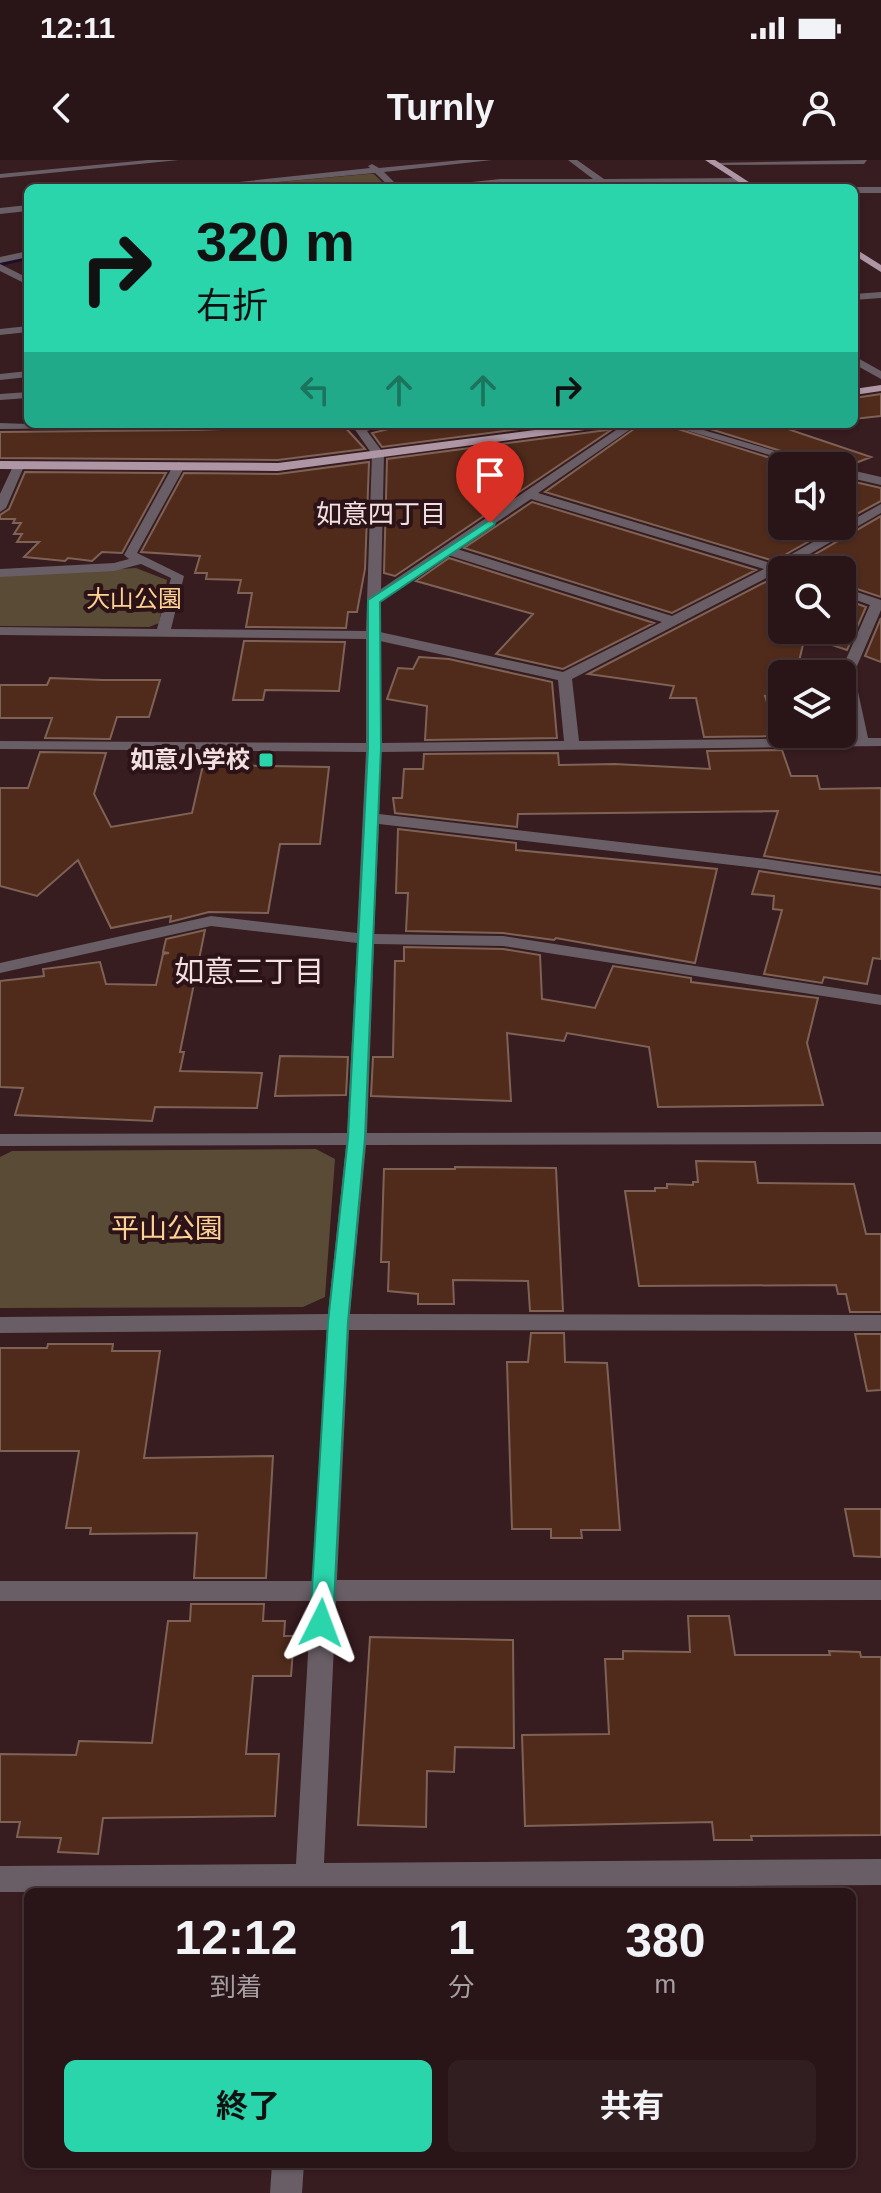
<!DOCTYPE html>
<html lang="ja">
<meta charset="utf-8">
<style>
body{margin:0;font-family:Arial,"Noto Sans JP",sans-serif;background:#311e21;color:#f1f3f6;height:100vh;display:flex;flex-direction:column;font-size:30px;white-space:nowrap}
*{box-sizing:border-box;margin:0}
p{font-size:26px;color:#a59fa2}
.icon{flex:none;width:44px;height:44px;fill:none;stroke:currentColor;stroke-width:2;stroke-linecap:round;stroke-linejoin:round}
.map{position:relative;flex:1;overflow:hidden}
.panel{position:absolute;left:24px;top:1728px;width:832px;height:280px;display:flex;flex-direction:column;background:#291518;border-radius:12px;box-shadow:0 2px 6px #0004,0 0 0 2px #453437}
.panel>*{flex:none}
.guide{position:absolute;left:24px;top:24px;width:834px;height:244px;border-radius:12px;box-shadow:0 2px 6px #0004,0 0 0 2px #453437;background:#2ad5ac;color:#111;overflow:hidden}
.tools{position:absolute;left:768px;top:292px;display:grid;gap:16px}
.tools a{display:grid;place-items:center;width:88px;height:88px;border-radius:12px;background:#291518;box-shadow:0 2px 6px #0004,0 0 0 2px #453437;font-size:40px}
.pin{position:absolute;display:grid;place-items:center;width:68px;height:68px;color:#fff;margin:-82px -34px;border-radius:50% 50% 50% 0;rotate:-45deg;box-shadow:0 0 8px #0007}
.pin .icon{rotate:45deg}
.me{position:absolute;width:88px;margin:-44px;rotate:3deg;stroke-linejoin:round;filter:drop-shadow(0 0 6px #0008)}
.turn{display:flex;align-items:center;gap:28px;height:168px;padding:0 40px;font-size:36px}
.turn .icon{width:104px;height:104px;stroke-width:2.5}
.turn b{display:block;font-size:56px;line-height:68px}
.lanes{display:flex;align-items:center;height:76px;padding:0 40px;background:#0003;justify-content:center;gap:40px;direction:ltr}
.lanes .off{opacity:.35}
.eta{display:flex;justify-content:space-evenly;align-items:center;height:136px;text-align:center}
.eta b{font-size:48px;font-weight:700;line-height:56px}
.button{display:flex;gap:16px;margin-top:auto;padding:16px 40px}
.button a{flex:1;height:92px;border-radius:12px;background:#2ad5ac;color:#111;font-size:32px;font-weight:700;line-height:92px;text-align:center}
.button a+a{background:#311e21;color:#f1f3f6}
.status{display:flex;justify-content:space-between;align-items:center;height:56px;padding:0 40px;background:#291518;direction:ltr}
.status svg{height:22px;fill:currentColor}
header{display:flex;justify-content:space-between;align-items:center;height:104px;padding:0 40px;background:#291518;font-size:36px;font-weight:700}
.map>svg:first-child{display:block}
</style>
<div class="status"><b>12:11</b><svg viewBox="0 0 49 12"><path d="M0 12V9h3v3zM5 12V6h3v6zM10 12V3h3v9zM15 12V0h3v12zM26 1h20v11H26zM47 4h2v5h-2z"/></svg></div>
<header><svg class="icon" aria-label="back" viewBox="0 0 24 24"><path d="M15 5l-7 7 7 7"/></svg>Turnly<svg class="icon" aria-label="person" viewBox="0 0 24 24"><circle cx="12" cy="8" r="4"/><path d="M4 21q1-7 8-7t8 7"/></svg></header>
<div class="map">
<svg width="881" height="2033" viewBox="0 0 881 2033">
<rect width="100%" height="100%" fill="#371c20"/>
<path fill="#594b36" d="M368,14H374L385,25L364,28H214Z
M136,408L167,420L159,463L149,467L0,466V416Z
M316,989L335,999L325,1137L303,1147L0,1148V997L12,991Z"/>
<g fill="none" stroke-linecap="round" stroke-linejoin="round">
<path fill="#1e0d2c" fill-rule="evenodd" d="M721,22L723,25L684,27L681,25Z
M28,96V100L0,106V102Z"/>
</g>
<path fill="#502b1b" stroke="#7f6256" stroke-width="2" d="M881,234V256L854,259V238Z
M342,264L365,289L278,300L0,298V272L199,270Z
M409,264H558L382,287L372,273Z
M616,264H620L395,416L384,413L387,299L607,270Z
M641,264H662L796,306H782V366H836L774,401L545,332Z
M694,264H773L871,297L848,306H829Z
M369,302L365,409L357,452H348L346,468L246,467L252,433H238L241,420L206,419L207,413H195L200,396L141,392L184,313L278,314Z
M25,312L166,313L122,393L102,392L92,401L68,398L65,401L24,397L39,382H17L22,374H14L21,363H13L15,359H0V355L9,349Z
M842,319L881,328V341L842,362Z
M532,342L756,410L672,453L464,388Z
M881,356V437L842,424V410H788Z
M449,398L654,463L563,509L496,494L533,454L416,421Z
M777,416H782V470H842V438L866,447L847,490L805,476L796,514H782V538L765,536L778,576L704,577L696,538H670L674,526L588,514Z
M881,458V502L865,496Z
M244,481L345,482L339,531L265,530L263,540H233Z
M419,497L449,499L552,522L557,578L425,580L427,546L387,539L398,508L413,509Z
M50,518L103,520H160L149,557H117L110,579L45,578L52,558H0V525H47Z
M782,590L791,616H817L820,629L881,628V713L764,696L778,651L518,654L517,667L395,653L393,638H402L404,609H423L424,594L558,593L559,605L615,604L710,609L707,591Z
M40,592L106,593L94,634L111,667L192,653L203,605L329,607L320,684H280L268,753L209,752L170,762L171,756L111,768L78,700L37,736L0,726V628H28Z
M398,669L516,683V690L717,709L695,803L556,778L554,780L503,773L406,771L408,733H396Z
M759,711L881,729V799L873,798L867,824L824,817L822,823L764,814L782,750L773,749L774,736L752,734Z
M205,770L180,892H184L180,911L262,913L257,948L155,947L152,961L15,955L23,928L0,927V821L44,816L43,809L100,802L106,824L156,825L163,794L169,793L163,792L166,779Z
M404,787L503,789L540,795L542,839L595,848L613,806L691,818V822L818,838L807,883L823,945L658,947L649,887L567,873L564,881L507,873L511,941L371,936L373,897H393L395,801H404Z
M280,896L348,897L346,935L275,936Z
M696,1001L755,1002L758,1023L854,1024L866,1074H881V1152H850L846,1134H838L836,1125L639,1126L625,1031H655V1028H667V1024L693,1025V1022H698Z
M455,1007L556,1008L563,1151H530L528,1121L453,1120L454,1144H418V1134L388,1131L389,1102H381L384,1009H455Z
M531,1173H564L565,1202L607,1203L620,1370H581L582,1378H551V1369H512L507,1202H528Z
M855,1174H881V1230L867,1231Z
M48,1184H113L112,1191H160L144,1298L273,1296L266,1418H194L197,1373L90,1374L91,1368H66L79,1291H0V1188H47Z
M845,1349H881V1397L854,1396Z
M191,1444H264L263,1461H285L284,1476H294L291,1516H253L246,1594H279L275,1656L103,1658L98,1694L58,1692L61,1678L17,1677L20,1662H0V1594L76,1595L79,1581L152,1583L168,1461H190Z
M688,1456H729L735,1495H830L829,1491L860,1492L861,1497H881V1675L751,1676L752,1680H714L712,1662L525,1666L522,1575L609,1574L605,1499H623V1491L690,1492Z
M370,1477L513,1480L514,1588L455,1587L454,1612L427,1611L426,1667L358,1665Z"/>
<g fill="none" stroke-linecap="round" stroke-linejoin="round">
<path fill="#695e65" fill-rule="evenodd" d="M148,0H179L0,18V14Z
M462,0H492L384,12L400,28H391L375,13L213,28H182L370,8L368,6L372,4L379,8Z
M568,0H577L604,19L741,18L745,21L741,24L416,28L500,19H593Z
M867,0L864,4L713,5L709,3Z
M854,27H881V33H854Z
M28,45V51L0,54V48Z
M28,91V97L0,103V97Z
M0,104L28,118V125L0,111Z
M881,132V138L854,140V134Z
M28,166V172L0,175V169Z
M854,196L881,211V219L854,204Z
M28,211V217L0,220V214Z
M28,232V238L0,240V234Z
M0,263L28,264H205L199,267L0,269Z
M351,264H388L367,271L384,294L381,429L625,264H638L538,333L774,404L881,344V353L782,410V413H776L572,519L579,581L853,578L840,513L870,445L842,435V427L881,440V450L854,513L868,578H881V586L381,592L379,654L766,699L881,716V726L766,709L379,664L374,774L503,776L881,835V845L503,786L374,784L367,973L881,972V984L366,985L350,1154L881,1155V1171L349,1170L337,1420H881V1440L336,1441L324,1703L881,1699V1725L323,1729V1732H0V1706L296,1704L311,1441H0V1421H312L327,1170L0,1173V1157L328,1154L346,985L0,986V974L347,973L357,783L211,766L0,813V803L211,756L357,773L366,592L0,589V581L366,583V479L0,475V467L157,469L171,418L141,404L114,411L0,417V409L114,403L129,399L124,395L173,306L179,302L185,306L137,393L184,416L171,469L366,471L372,294ZM531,339L764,409L672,456L457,389ZM448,395L662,462L563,512L380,472L381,442ZM380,481L558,520L564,581L381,583Z
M665,264H683L826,306H807Z
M15,302L25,304L6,348L0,352V334Z
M842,308L881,317V325L842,316Z
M272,2004H304L302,2033H270Z"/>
<path fill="#ae96a5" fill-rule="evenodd" d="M705,0H715L758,28H748Z
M854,88L881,105V112L854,95Z
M881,225V231L854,235V229Z
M581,264H613L607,267L278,311L0,309V301L278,303Z"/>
</g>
<path fill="#2ad5ac" stroke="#1b8a70" stroke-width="2" d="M490,360L495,363L494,365L380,442L381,588L365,978L348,1162L333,1463L329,1470L321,1472L313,1470L310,1463L328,1162L348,978L368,588V440Z"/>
<rect fill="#2ad5ac" stroke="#2c1317" stroke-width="3" x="258" y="592" width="16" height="16" rx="4"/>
<g text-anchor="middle" stroke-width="8" stroke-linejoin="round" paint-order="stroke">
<g font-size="24" fill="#fdd194" stroke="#2c1317">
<text x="134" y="447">大山公園</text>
</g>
<g font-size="24" font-weight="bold" fill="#f2dfe1" stroke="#2c1317" text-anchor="end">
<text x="250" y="608">如意小学校</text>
</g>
<g font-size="26" fill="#f2dfe1" stroke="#2c1317">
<text x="381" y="363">如意四丁目</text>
</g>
<g font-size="28" fill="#fdd194" stroke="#2c1317">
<text x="167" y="1078">平山公園</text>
</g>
<g font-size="30" fill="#f2dfe1" stroke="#2c1317">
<text x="249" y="822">如意三丁目</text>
</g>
</g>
</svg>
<div class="tools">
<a><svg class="icon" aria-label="sound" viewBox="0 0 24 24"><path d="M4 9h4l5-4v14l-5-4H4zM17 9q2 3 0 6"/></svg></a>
<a><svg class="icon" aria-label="search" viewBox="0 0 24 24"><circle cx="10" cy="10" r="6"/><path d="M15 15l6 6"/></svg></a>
<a><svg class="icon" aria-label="layers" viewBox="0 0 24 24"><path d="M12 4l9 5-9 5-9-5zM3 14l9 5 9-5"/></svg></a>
</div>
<div class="pin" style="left:490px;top:363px;background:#d93025"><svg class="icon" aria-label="arrive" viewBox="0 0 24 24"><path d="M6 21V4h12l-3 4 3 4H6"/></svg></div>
<svg class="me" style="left:321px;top:1463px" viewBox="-20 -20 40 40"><path d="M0-17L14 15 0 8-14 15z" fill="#2ad5ac" stroke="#fff" stroke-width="4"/></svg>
<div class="guide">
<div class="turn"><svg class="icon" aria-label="right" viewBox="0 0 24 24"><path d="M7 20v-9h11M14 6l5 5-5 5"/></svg><div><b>320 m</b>右折</div></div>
<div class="lanes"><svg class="icon off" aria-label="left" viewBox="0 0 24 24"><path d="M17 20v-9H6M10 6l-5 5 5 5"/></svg><svg class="icon off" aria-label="ahead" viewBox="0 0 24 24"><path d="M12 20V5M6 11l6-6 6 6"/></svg><svg class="icon off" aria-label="ahead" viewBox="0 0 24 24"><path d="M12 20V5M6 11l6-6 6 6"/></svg><svg class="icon" aria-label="right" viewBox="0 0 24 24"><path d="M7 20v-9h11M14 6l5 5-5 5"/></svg></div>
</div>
<section class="panel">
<div class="eta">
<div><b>12:12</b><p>到着</p></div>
<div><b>1</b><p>分</p></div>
<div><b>380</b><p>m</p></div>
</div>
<div class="button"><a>終了</a><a>共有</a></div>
</section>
</div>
